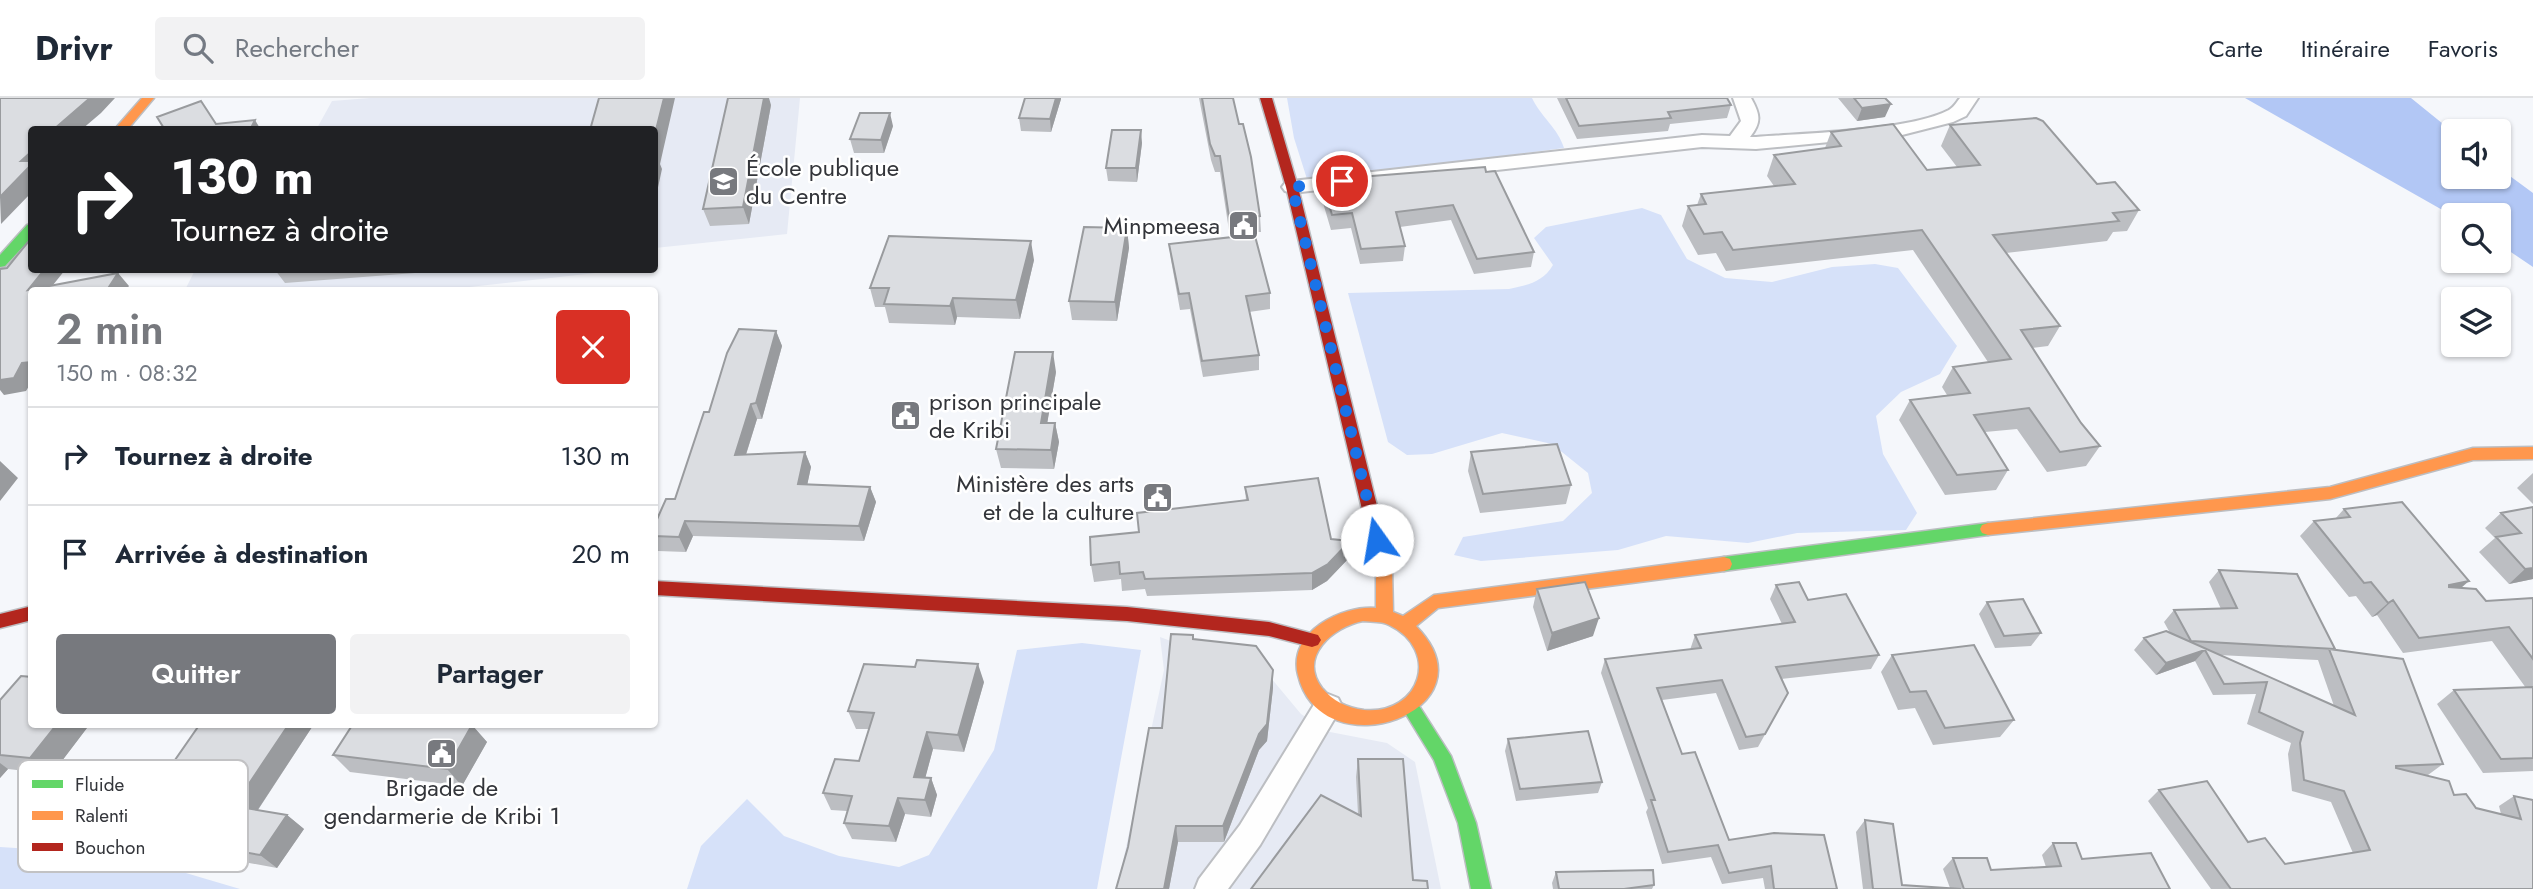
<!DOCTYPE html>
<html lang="fr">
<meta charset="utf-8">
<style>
body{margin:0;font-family:Jost,sans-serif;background:#f2f2f3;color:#1f2937;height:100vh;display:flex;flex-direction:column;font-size:26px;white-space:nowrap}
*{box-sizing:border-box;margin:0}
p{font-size:23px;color:#747a83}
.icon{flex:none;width:38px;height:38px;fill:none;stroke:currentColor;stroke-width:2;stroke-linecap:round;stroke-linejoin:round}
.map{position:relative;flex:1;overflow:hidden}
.drawer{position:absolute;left:28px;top:189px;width:630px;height:441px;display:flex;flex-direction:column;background:#fff;border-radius:7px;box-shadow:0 2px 5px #0004}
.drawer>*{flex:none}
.top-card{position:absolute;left:28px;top:28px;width:630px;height:147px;border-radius:7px;box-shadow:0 2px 5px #0004;background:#202124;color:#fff;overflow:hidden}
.tools{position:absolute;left:2441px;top:21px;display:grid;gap:14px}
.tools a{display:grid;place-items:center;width:70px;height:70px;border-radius:7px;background:#fff;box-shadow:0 2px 5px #0004;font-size:35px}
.pin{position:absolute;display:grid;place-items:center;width:60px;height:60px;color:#fff;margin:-30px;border:4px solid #fff;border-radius:50%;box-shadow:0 2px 7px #0007}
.me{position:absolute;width:77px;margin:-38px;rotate:347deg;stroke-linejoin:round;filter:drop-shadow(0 0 5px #0008)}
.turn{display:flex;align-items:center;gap:24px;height:147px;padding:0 28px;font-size:32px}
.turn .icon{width:91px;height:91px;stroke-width:2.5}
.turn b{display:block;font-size:49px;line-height:60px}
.round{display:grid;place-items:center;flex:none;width:74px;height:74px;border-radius:7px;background:#f2f2f3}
.headline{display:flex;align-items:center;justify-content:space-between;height:119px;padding:0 28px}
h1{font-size:42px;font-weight:600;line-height:52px;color:#77797e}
.cta{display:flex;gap:14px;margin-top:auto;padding:14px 28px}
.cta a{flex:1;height:80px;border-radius:7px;background:#77797e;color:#fff;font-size:28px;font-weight:600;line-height:80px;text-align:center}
.cta a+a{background:#f2f2f3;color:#1f2937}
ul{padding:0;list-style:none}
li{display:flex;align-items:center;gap:21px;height:98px;padding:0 28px;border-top:2px solid #e0e1e3}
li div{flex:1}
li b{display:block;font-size:26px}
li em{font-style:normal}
header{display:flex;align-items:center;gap:42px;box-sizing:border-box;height:98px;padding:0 35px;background:#fff;border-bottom:2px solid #e0e1e3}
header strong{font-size:33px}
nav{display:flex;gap:38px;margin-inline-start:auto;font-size:24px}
.search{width:490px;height:63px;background:#f2f2f3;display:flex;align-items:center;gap:18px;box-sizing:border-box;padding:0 24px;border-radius:7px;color:#747a83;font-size:26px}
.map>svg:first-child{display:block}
</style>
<header>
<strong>Drivr</strong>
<div class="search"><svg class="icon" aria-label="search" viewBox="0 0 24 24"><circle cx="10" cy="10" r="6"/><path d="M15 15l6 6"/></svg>Rechercher</div>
<nav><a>Carte</a><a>Itinéraire</a><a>Favoris</a></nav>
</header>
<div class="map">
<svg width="2533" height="791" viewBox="0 0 2533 791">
<rect width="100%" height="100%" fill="#f5f7fb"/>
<path fill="#e6eaf4" d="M370,0H800L787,136L655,150L654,32H316L332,3Z
M195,172H622L442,192H185Z
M1160,539L1271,580L1301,616L1330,634L1387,645L1415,664L1441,791H1117L1164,572Z"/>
<path fill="#d6e1f9" d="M1287,0H1532C1541,19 1558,30 1564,50L1372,75L1307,81L1294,40Z
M1642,110L1661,117L1687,161L1725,180L1772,184L1832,169L1875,166L1898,170L1957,248L1940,276L1901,294L1876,318L1883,356L1917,415L1906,432L1797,435L1748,445L1666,438L1618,452L1481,463L1454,457L1463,439L1563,423L1592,395L1588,375L1552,346L1502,335L1432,356L1407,357L1388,344L1348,195L1509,191C1528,187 1543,184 1553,167L1534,140L1546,129Z
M1082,545L1141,552L1097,791H687L701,748L747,701L784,738L839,758L899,769L929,757L994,652L1017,552Z
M0,749L125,757L240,791H0Z"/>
<path fill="#b2c7f5" d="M2245,0H2411L2453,34L2454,79H2499V70L2533,95V169L2499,146V117L2453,118Z"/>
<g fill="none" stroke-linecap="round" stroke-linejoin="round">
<defs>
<path id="street" d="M1733,0H1751C1760,16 1762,24 1750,39H1756C1804,35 1909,33 1949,12C1954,9 1956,5 1960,0H1978L1966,18L1953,24L1902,37L1756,51L1702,49L1292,95L1285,93L1282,89L1285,85L1292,83L1702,37L1730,38L1741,23Z
M1328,596L1338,600L1342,608L1260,747L1228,791H1195L1199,781L1240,727L1318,600Z"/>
<path id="fast" d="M32,126V139L5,168L0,169V157L27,127Z
M1988,425L1994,427L1996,431L1994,435L1988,437L1724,473L1718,471L1716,466L1718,461L1724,459Z
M1410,600L1416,603L1451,658L1476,725L1491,791H1471L1458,725L1434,662L1401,608L1404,603Z"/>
<path id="slow" d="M142,0H154L127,32H114Z
M2533,349V361L2473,362L2330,401L1988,437L1982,435L1980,431L1982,427L1988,425L2330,389L2473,350Z
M1373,418L1379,420L1381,424L1392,469L1393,514L1403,518L1434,497L1724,459L1730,461L1732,466L1730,471L1724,473L1438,510L1416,528C1499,613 1321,675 1298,577C1287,534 1342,507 1376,510V469L1365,424L1367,420ZM1363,523C1371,524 1382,523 1389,527C1441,552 1421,617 1364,612C1347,610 1333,603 1322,590C1298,558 1333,529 1363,523Z"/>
<path id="jam" d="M1260,0H1272L1298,89L1381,424L1379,428H1367L1365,424L1286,89Z
M654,483L1127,509L1269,524L1318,537L1321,542L1318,547L1312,549L1269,538L1127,523L654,497Z
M32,508V522L0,530V516Z"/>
</defs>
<use href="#street" stroke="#bcbec2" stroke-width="4"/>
<use href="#fast" stroke="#bcbec2" stroke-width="3"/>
<use href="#slow" stroke="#bcbec2" stroke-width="3"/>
<use href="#jam" stroke="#bcbec2" stroke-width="3"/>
<use href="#street" fill="#fefefe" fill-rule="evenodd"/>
<use href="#fast" fill="#63d668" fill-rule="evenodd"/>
<use href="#slow" fill="#ff974d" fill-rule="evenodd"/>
<use href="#jam" fill="#b3261e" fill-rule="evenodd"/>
</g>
<path fill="#bcbec2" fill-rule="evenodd" d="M1199,0H1233L1260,118L1261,134H1254L1270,195V211L1249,214L1259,257V272L1203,279L1190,211L1180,212L1171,162L1169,146L1230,139L1220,74H1215L1211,62Z
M1557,0H1727L1731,7L1727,20L1670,26L1668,33L1577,41Z
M1838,0H1885V19L1857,23Z
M1061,1L1051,34L1021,33L1019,20Z
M771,7L749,126L710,128L703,111Z
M1950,27L2097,86L2139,112L2127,133L2113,134L2107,143L2006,155L2060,228L2048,248L2032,250L2081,325L2100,348L2086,368L2047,374L2017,331L1985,334L2008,372L1996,392L1945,397L1899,322L1910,302L1947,297L1942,289L1953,269L1988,264L1913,152L1726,173L1716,155L1698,157L1682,128L1688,108L1697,107L1701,96L1774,88L1767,78L1774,57L1825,50L1831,34L1927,72L1957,69L1941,48Z
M893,28L884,55H854L850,41Z
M1142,45L1137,84L1108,83L1106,70Z
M1486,74L1534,154L1531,169L1474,176L1451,122L1400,129L1405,148L1403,163L1360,166L1351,130L1331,132L1321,98L1322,82Z
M1127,130L1129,150L1117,223L1072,222L1069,203Z
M1034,162L1020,221L957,219L955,227L889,225L885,209H875L870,190Z
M275,172H454L285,185Z
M776,233L782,248L762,321H757L746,357L805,354L811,369L807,387L870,389L876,404L864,443L693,438L686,454L658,453L654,445V428L675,401L709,314Z
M1056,274L1047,325H1055L1059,344L1054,371L1001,370L996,351Z
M1471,354L1571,387L1566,406L1480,415L1468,373Z
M2533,375V406L2517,390Z
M1245,389L1331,441L1349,460L1327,483L1312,492L1147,498L1145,491L1122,493L1121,481L1094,484L1091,467L1139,434L1246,403Z
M2533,409V481L2509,486L2479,454L2495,440L2485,430L2501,415Z
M2344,411L2461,490L2486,503L2533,500V673L2483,675L2437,606L2454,592L2526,590L2492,543L2403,555L2377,517L2372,519L2356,498L2349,499L2300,438L2314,423L2335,421Z
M2219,472L2334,551L2443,666L2428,677H2424L2476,710L2501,716L2499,708L2514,698L2533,702V791H2211L2148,703L2159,692L2285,766L2353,755L2331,704L2292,693L2288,656L2291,645L2247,626L2256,596L2213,597L2195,563L2156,577L2134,552L2144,540L2170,535L2164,524L2174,512L2221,511L2209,484ZM2219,557L2318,562L2334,608Z
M1776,487L1808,502L1879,557L1871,571L1781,581L1788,595L1758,649L1739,652L1716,595L1662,602L1682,656L1729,742L1837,791H1765L1763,780L1722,786L1711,759L1662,766L1646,714L1648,710L1601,575L1605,561L1690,552L1695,537L1782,526L1770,501Z
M1537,491L1593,538L1547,553L1533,509Z
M1987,504L2041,535L2031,548L1995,550L1979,516Z
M1193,541L1273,572V590L1267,643L1259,652L1224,744H1178L1169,791H1116L1162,630Z
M1892,557L2014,622L2000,639L1933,647L1915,610L1898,612L1881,574Z
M984,584L964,654L933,651L925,680H931L937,697L931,719L905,716L896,744L852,741L844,725L847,713L831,712L823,695L859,663L869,631H856L848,613Z
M0,602L32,626H90L52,676L8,671L0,680Z
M314,626L258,712L287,717L304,731L277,770L189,754L171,741L217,679L193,676L175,662Z
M472,627L487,644L462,688L350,674L333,657Z
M1508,641L1602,684L1598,695L1516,703L1505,653Z
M1358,661L1413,782L1251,791L1358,716L1356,679Z
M1865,722L1902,787L1950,790L1943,771L1953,760L1991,772L2046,769L2042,757L2053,745L2082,761L2170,791H1863L1856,734Z
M1556,774L1654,787L1652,791H1553L1552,785Z"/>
<path fill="#999b9e" d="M90,0H115L101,15L81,32H53Z
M664,0H675L660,66L662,71L657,94L654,89V40Z
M764,0H769L771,7L749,126L743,109Z
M1056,0H1061V1L1051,34L1050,21Z
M1891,6L1885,19L1857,23L1862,10Z
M890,15L893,28L884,55L881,42Z
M255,22L261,32H250Z
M1141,32L1142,45L1137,84L1136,70Z
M32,53V94L1,126L0,99L21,63Z
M1127,130L1129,150L1117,223L1115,204Z
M1031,143L1034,162L1020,221L1016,202Z
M44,172H65L49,192H28Z
M118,175L129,188L126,192H107Z
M953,200L957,219L955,227L950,208Z
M776,233L782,248L762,321L756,305Z
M1053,254L1056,274L1044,344L1041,325Z
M32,264V283L26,293L4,297L0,292V282L22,265Z
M751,306L757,321L741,372L735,357Z
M1055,325L1059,344L1054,371L1051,352Z
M805,354L811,369L804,402L798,386Z
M0,363L18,380L0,403Z
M870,389L876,404L864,443L859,428Z
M685,423L693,438L686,454L679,439Z
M1350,443L1349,460L1327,483L1312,492V475Z
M2533,470V481L2509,486L2525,471Z
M2469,483L2453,497L2433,501L2449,487Z
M2393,502L2377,517L2372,519L2388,505Z
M1599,520L1593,538L1547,553L1552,535Z
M2205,552L2195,563L2156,577L2166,565Z
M978,566L984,584L964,654L958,637Z
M1273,572V590L1267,643L1259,652L1224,744L1223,728Z
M57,626H90L52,676L30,660Z
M289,626H314L251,722L234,708Z
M472,627L487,644L462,688L447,671Z
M927,634L933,651L921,696L914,679Z
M0,665L8,671L0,680Z
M931,680L937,697L931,719L925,702Z
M898,700L905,716L896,744L889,728Z
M287,717L304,731L277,770L260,757Z
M1176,728L1178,744L1169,791H1164Z"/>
<path fill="#dbdde1" stroke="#999b9e" stroke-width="2" d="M0,0H90L53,32H32V53L21,63H32V66L0,99Z
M599,0H664L654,40V32H590Z
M728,0H764L743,109L703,111Z
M1025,0H1056L1050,21L1019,20Z
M1202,0H1233L1239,26H1243L1251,59L1260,118L1250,119L1270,195L1246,198L1259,257L1202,263L1189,195L1179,196L1169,146L1232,139L1220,58H1215L1210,46Z
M1566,0H1727L1731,7L1668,14L1671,20L1579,28Z
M1854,0H1885L1891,6L1862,10Z
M201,3L216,26L255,22L250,32H165L157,19Z
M860,15H890L881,42L850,41Z
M2036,20L2043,23L2097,86L2115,84L2139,112L2113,115L2119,123L1993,137L2060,228L2021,232L2081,325L2100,348L2060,354L2029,310L1974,317L2008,372L1957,377L1910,302L1970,295L1953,269L2011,261L1922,132L1733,152L1722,134L1704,136L1688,108L1706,106L1701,96L1795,86L1774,57L1841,48L1831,34L1893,26L1927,72L1980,67L1950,27Z
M1112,32H1141L1136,70H1106Z
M1485,69L1486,74L1495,73L1534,154L1477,161L1453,107L1396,114L1405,148L1361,151L1352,115L1332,117L1322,82Z
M1084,129L1127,130L1115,204L1069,203Z
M889,138L1031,143L1016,202L953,200L950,208L884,206L889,190H870Z
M28,144H32V172H44L28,192L118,175L107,192H32V264L22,265L14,280L0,282V171L7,170Z
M739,231L776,233L756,305L751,306L735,357L805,354L798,386L870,389L859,428L685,423L679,439L654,438V428L666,401H675L704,314H709L727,255Z
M1015,254H1053L1041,325H1055L1051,352L996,351Z
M1557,346L1571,387L1483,396L1471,354Z
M1318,380L1331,441L1350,443L1328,466L1312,475L1145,481L1143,474L1120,476L1119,464L1091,467L1090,439L1139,434L1137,415L1248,402L1245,389Z
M2402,404L2469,483L2449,487V489L2476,491L2486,503L2533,500V561L2509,529L2419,540L2393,502L2388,505L2371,484L2364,485L2314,423L2350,419L2344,411Z
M2533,409V470L2525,471L2496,439L2521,435L2501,415Z
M2219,472L2297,476L2335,551L2191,543L2174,512L2237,510Z
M1585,484L1599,520L1552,535L1537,491Z
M1799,484L1808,502L1846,496L1879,557L1776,569L1788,595L1765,636L1746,639L1722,582L1657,590L1682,656L1695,654L1729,742L1774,735L1824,737L1837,791H1774L1771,768L1729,775L1718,747L1668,754L1651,702H1655L1605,561L1701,550L1695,537L1795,524L1776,487Z
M2023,501L2041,535L2004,538L1987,504Z
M2166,533L2355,617L2329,551L2403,561L2443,666L2396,668V670L2449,683L2454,697L2466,696L2476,710L2521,721L2514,698L2533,702V791H2231L2159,692L2207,683L2248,744L2265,740L2285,766L2370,752L2344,693L2304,682L2300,645L2303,634L2259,614L2267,584L2224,586L2205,552L2166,565L2144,540Z
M1171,536L1193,537V541L1256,548L1273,572L1267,626L1259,636L1223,728H1176L1164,791H1116L1128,749L1149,630H1162Z
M1974,547L2014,622L1945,630L1926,593L1910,594L1892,557Z
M917,562L978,566L958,637L927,634L914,679L931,680L925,702L898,700L889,728L844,725L852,698L823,695L835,661L859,663L874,615L848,613L864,566L915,569Z
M21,578L32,579V626H57L30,660L0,657V602Z
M2533,589V660L2501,661L2454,592Z
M200,626H289L234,708L287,717L260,757L171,741L225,668L175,662Z
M353,626H465L472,627L447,671L333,657Z
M1588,633L1602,684L1520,691L1508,641Z
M1358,661H1403L1413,782L1427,783L1428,791H1251L1321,697L1361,718Z
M1865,722L1893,726L1902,787L1961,791H1873Z
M2053,745H2076L2082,761L2151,755L2170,791H1964L1953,760H1987L1991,772L2061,768Z
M1653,772L1654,787L1624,791H1559L1556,774Z"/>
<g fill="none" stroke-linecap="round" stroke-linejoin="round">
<path stroke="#1a73e8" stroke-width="12" stroke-dasharray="0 21.6" d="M1342,83L1292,89L1377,442"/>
</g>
<defs>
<symbol id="school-square" viewBox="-11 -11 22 22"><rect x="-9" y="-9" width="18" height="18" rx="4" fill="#77797e" stroke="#fff"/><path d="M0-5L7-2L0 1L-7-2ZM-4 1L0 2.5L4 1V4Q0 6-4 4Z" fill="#fff"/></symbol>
<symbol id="civic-square" viewBox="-11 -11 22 22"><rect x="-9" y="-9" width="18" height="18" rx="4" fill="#77797e" stroke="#fff"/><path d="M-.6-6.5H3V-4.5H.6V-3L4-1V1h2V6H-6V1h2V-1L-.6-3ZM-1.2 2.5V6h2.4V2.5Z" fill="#fff"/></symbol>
</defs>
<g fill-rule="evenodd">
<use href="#school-square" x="706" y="66" width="35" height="35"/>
<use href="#civic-square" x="1226" y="110" width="35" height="35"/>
<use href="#civic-square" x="888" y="300" width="35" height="35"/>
<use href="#civic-square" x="1140" y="382" width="35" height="35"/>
<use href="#civic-square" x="424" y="638" width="35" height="35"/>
</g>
<g text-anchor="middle" stroke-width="5" stroke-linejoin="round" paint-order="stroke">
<g font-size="24" fill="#33353a" stroke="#fff" text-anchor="start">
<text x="746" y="78">École publique<tspan x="746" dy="28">du Centre</tspan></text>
<text x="1220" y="136" text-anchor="end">Minpmeesa</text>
<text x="929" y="312">prison principale<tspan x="929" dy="28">de Kribi</tspan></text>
<text x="1134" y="394" text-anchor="end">Ministère des arts<tspan x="1134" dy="28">et de la culture</tspan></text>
<text x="442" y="698" text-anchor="middle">Brigade de<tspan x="442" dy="28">gendarmerie de Kribi 1</tspan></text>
</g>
</g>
<rect x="18" y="662" width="230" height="112" rx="10" fill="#fff" stroke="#c2c2c4" stroke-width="2"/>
<rect x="32" y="682" width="31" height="8" fill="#63d668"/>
<rect x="32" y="713" width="31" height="9" fill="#ff974d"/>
<rect x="32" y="745" width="31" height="8" fill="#b3261e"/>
<g font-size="19" fill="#33353a">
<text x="75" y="693">Fluide</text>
<text x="75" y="724">Ralenti</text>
<text x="75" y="756">Bouchon</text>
</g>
</svg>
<div class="tools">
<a><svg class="icon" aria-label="sound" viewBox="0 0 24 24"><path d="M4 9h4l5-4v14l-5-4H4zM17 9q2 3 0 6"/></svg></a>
<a><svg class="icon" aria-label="search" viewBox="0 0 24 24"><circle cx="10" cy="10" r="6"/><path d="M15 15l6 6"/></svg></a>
<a><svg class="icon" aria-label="layers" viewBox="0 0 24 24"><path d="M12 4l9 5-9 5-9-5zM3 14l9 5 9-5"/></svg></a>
</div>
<div class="pin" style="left:1342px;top:83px;background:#d93025"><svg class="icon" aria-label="arrive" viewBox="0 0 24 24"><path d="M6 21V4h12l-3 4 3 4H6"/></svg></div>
<svg class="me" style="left:1377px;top:442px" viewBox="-20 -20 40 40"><circle r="19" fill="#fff"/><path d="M0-13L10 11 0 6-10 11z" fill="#1a73e8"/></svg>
<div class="top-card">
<div class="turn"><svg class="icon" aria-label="right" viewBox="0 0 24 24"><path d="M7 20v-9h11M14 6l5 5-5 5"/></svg><div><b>130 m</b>Tournez à droite</div></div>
</div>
<section class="drawer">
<div class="headline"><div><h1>2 min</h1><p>150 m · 08:32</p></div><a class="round" style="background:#d93025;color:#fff"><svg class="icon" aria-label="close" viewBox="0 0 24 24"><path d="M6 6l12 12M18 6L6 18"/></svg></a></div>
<ul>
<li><svg class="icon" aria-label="right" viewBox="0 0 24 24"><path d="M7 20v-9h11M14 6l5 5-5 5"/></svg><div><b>Tournez à droite</b></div><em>130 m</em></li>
<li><svg class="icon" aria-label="arrive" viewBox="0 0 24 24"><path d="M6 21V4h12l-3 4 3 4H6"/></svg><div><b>Arrivée à destination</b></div><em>20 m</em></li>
</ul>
<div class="cta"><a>Quitter</a><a>Partager</a></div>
</section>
</div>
